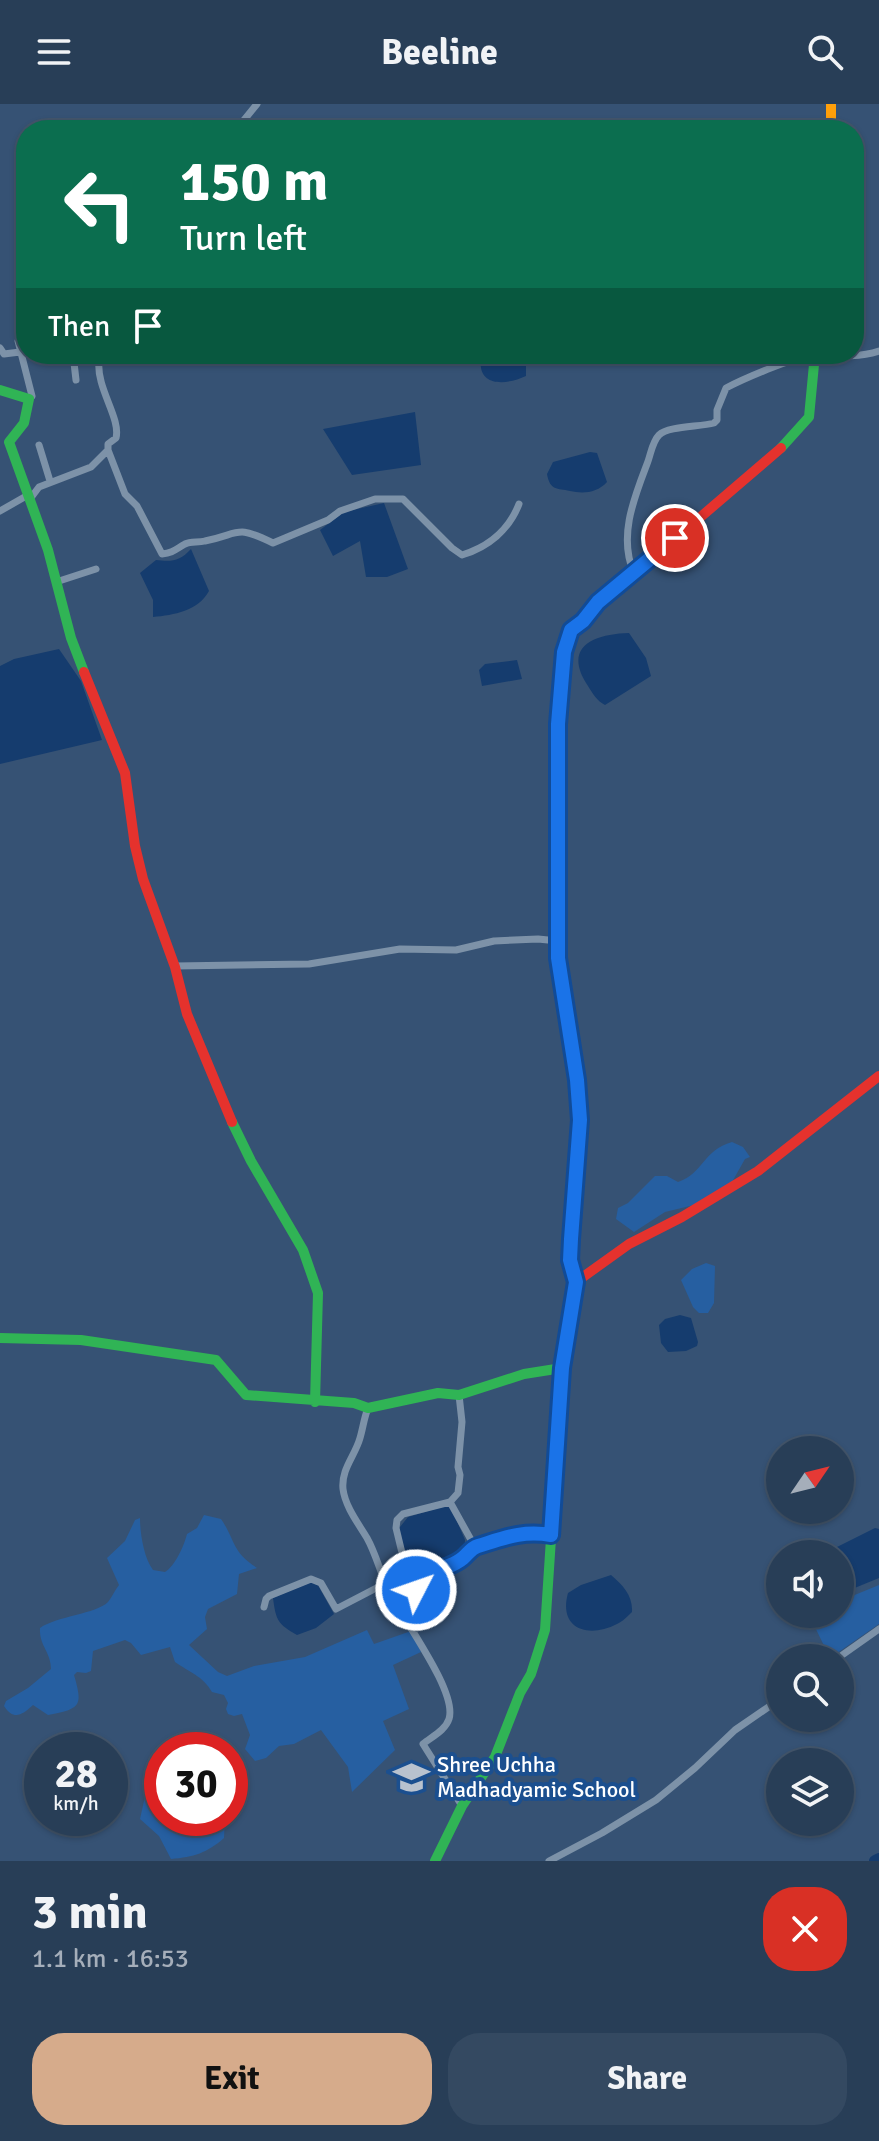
<!DOCTYPE html>
<meta charset="utf-8">
<style>
body{margin:0;font-family:Signika,sans-serif;background:#344961;color:#f1f3f6;height:100vh;display:flex;flex-direction:column;font-size:30px;white-space:nowrap}
*{box-sizing:border-box;margin:0}
p{font-size:26px;color:#a5aeba}
.icon{flex:none;width:44px;height:44px;fill:none;stroke:currentColor;stroke-width:2;stroke-linecap:round;stroke-linejoin:round}
.map{position:relative;height:1757px;overflow:hidden}
.side{display:flex;flex-direction:column;background:#283e57;flex:1}
.side>*{flex:none}
.top-card{position:absolute;left:16px;top:16px;width:848px;height:244px;border-radius:32px;box-shadow:0 2px 6px #0004,0 0 0 2px #44576d;background:#0b6e4f;color:#fff;overflow:hidden}
.needle{width:52px;rotate:55deg}
.controls{position:absolute;left:766px;top:1332px;display:grid;gap:16px}
.controls a{display:grid;place-items:center;width:88px;height:88px;border-radius:50%;background:#283e57;box-shadow:0 2px 6px #0004,0 0 0 2px #44576d;font-size:40px}
.speed{position:absolute;left:24px;top:1628px;display:flex;gap:16px;font-size:40px;font-weight:700;text-align:center}
.speed>*{display:grid;place-content:center;width:104px;height:104px;border-radius:50%;background:#283e57;box-shadow:0 2px 6px #0004,0 0 0 2px #44576d;line-height:1}
.speed small{font-size:20px;font-weight:400}
.speed .limit{border:12px solid #d22;background:#fff;color:#111}
.pin{position:absolute;display:grid;place-items:center;width:68px;height:68px;color:#fff;margin:-34px;border:4px solid #fff;border-radius:50%;box-shadow:0 2px 8px #0007}
.me{position:absolute;width:88px;margin:-44px;rotate:49deg;stroke-linejoin:round;filter:drop-shadow(0 0 6px #0008)}
.turn{display:flex;align-items:center;gap:28px;height:168px;padding:0 32px;font-size:36px}
.turn .icon{width:104px;height:104px;stroke-width:2.5}
.turn b{display:block;font-size:56px;line-height:68px}
.then{display:flex;align-items:center;height:76px;padding:0 32px;background:#0003;gap:16px;font-size:30px}
.round{display:grid;place-items:center;flex:none;width:84px;height:84px;border-radius:32px;background:#344961}
.overview{display:flex;align-items:center;justify-content:space-between;height:136px;padding:0 32px}
h1{font-size:48px;font-weight:700;line-height:60px}
.button{display:flex;gap:16px;margin-top:auto;padding:16px 32px}
.button a{flex:1;height:92px;border-radius:32px;background:#d6ab8b;color:#111;font-size:32px;font-weight:700;line-height:92px;text-align:center}
.button a+a{background:#344961;color:#f1f3f6}
header{display:flex;justify-content:space-between;align-items:center;height:104px;padding:0 32px;background:#283e57;font-size:36px;font-weight:700}
.map>svg:first-child{display:block}
</style>
<header><svg class="icon" aria-label="menu" viewBox="0 0 24 24"><path d="M4 6h16M4 12h16M4 18h16"/></svg>Beeline<svg class="icon" aria-label="search" viewBox="0 0 24 24"><circle cx="10" cy="10" r="6"/><path d="M15 15l6 6"/></svg></header>
<div class="map">
<svg width="879" height="1757" viewBox="0 0 879 1757">
<rect width="100%" height="100%" fill="#365274"/>
<path fill="#265fa1" d="M732,1038L743,1043L750,1053L745,1055L732,1078L694,1101L665,1108L634,1128L616,1115L618,1104L628,1099L655,1072H667L678,1078C703,1070 703,1046 732,1038Z
M706,1159L715,1162L714,1199L708,1209H699L693,1203L681,1176L692,1165Z
M204,1411L221,1415C236,1437 231,1447 257,1464L239,1470L237,1490L208,1505L205,1513L207,1525L189,1541L218,1568L227,1572L254,1562L305,1553L367,1526L374,1540L411,1527L421,1548L393,1561L409,1605L383,1617L395,1646L352,1688L348,1663L321,1626L294,1640L279,1642L266,1654L255,1657L245,1645L250,1631L242,1610L234,1612L228,1610L226,1605L228,1599L224,1591L212,1588C203,1572 189,1568 175,1558L170,1543L141,1551L131,1539L125,1536L93,1547L91,1567L86,1569L77,1568L74,1571C83,1602 81,1605 48,1611L33,1601C22,1611 14,1617 4,1602L6,1597L28,1584L51,1565C51,1548 39,1542 40,1524C57,1512 96,1510 108,1498C112,1493 115,1486 119,1481L107,1454L125,1437L135,1416L140,1414C140,1430 144,1454 153,1466L165,1468C175,1462 184,1442 187,1430L197,1424Z
M879,1481V1520L830,1554L812,1517L815,1510H840V1497Z
M151,1680L162,1684V1714H225L224,1734C207,1749 194,1753 171,1755L159,1732L140,1715L146,1688Z"/>
<path fill="#153c6e" d="M482,250H526V272C505,282 474,283 482,250Z
M415,308L421,361L352,371L323,325Z
M590,348L597,349L607,378C597,389 583,390 570,387C557,384 550,387 547,370L553,358Z
M384,399L408,465L387,473H366L360,437L333,452L320,426L344,408Z
M191,445L209,487C198,507 174,511 153,513V496L140,469L156,456C172,458 180,457 191,445Z
M629,529L646,554L651,572L605,601C597,597 593,590 588,582C562,543 593,530 629,529Z
M59,545L81,577L102,636L0,660V562L14,555Z
M517,556L522,575L482,582L479,566L485,560Z
M680,1211L691,1214L698,1238L697,1242L686,1247L668,1248L661,1239L659,1221L665,1215Z
M442,1403H451L465,1436L464,1451L455,1456L417,1467L409,1458L399,1429L400,1423L408,1413Z
M875,1424L879,1425V1474L840,1490V1450H823Z
M611,1471C623,1481 633,1492 632,1508C628,1512 622,1518 617,1520C588,1535 558,1525 568,1489L581,1481Z
M315,1476L334,1510L316,1524L297,1531C278,1520 276,1517 273,1494Z"/>
<g fill="none" stroke-linecap="round" stroke-linejoin="round">
<path stroke="#153c6e" stroke-width="12" d="M875,1757L879,1755"/>
<path stroke="#7d92a8" stroke-width="7" d="M232,26L240,21L257,0
M26,226L20,231L18,237L32,292
M0,244L4,250L20,248
M73,250L76,276
M39,341L50,377
M108,346L125,390L137,402L162,450C173,449 176,445 185,440C191,437 198,439 205,437C241,430 234,420 273,439L328,416L340,407L375,395H403L452,444L462,451C488,443 509,426 519,400
M30,395L39,383L91,363L108,346V340L116,334C121,314 96,284 99,257
M0,407L28,391
M634,469C618,433 634,394 647,360C651,350 652,338 659,331C668,322 700,323 714,319L717,316V306L726,284C741,276 794,253 809,252C831,252 858,254 879,247
M56,478L96,465
M175,862L309,860L400,845L456,846L494,837L538,835L558,837
M459,1291L462,1318L458,1363L460,1371L458,1389L450,1398L475,1443C508,1438 514,1425 551,1431
M368,1304C364,1314 363,1324 360,1334C355,1352 341,1365 343,1385C345,1402 358,1419 367,1434C376,1450 380,1468 388,1485C400,1512 458,1587 449,1615C445,1627 431,1633 423,1640L462,1702
M450,1398L403,1410L397,1416L396,1424L403,1453L406,1462L418,1472L454,1459L475,1443
M264,1503L266,1495L269,1492L311,1475L321,1479L336,1505L386,1479
M412,1525L425,1522L431,1515L416,1486L422,1480V1471
M838,1554L879,1525
M549,1757L602,1729L656,1696L695,1664L735,1626L780,1595"/>
<path stroke="#30b455" stroke-width="10" d="M0,286L29,295L24,319L9,338L48,446L71,534L84,568
M781,344L809,313L815,250
M232,1018L251,1057L303,1146L318,1189L315,1298
M0,1234L81,1236L216,1256L246,1291L354,1299L368,1304L438,1289L459,1291L524,1270L562,1264
M435,1757L462,1702L495,1653L520,1589L531,1570L545,1526L562,1267"/>
<path stroke="#ff9f0a" stroke-width="10" d="M831,0V26
M562,1267L576,1178L570,1156L580,1016L577,976L564,892"/>
<path stroke="#e5322d" stroke-width="10" d="M84,568L125,669L135,742L143,775L175,863L187,910L232,1018
M564,892L558,854C558,804 550,554 572,526C574,522 578,521 581,518C593,508 599,497 612,489L781,344
M576,1178L629,1140L682,1113L758,1067L879,972"/>
</g>
<g fill="none" stroke-linecap="round" stroke-linejoin="round">
<defs>
<path id="route" d="M416,1486L422,1480V1471C435,1467 452,1463 463,1454C468,1450 471,1444 478,1442C504,1434 523,1426 551,1431L562,1264L576,1178L570,1156L571,1135L580,1016L577,976L558,854V620L564,548L571,526L583,517L598,498L675,434"/>
</defs>
<use href="#route" stroke="#114b97" stroke-width="20"/>
<use href="#route" stroke="#1a73e8" stroke-width="14"/>
</g>
<defs>
<symbol id="school-bare" viewBox="-9 -9 18 18"><path d="M0-5L7-2L0 1L-7-2ZM-4 1L0 2.5L4 1V4Q0 6-4 4Z" fill="#b9c2ce" stroke="#1b4f8f" stroke-width="2.5" paint-order="stroke"/></symbol>
</defs>
<g fill-rule="evenodd">
<use href="#school-bare" x="386" y="1648" width="51" height="51"/>
</g>
<g text-anchor="middle" stroke-width="8" stroke-linejoin="round" paint-order="stroke">
<g font-size="22" fill="#fff" stroke="#1b4f8f" text-anchor="start">
<text x="437" y="1668">Shree Uchha<tspan x="437" dy="25">Madhadyamic School</tspan></text>
</g>
</g>
</svg>
<div class="controls">
<a><svg class="needle" viewBox="-14 -14 28 28"><path d="M0-13l5 13h-10z" fill="#e53935"/><path d="M0 13l5-13h-10z" fill="#a5aeba"/></svg></a>
<a><svg class="icon" aria-label="sound" viewBox="0 0 24 24"><path d="M4 9h4l5-4v14l-5-4H4zM17 9q2 3 0 6"/></svg></a>
<a><svg class="icon" aria-label="search" viewBox="0 0 24 24"><circle cx="10" cy="10" r="6"/><path d="M15 15l6 6"/></svg></a>
<a><svg class="icon" aria-label="layers" viewBox="0 0 24 24"><path d="M12 4l9 5-9 5-9-5zM3 14l9 5 9-5"/></svg></a>
</div>
<div class="speed"><div>28<small>km/h</small></div><div class="limit">30</div></div>
<div class="pin" style="left:675px;top:434px;background:#d93025"><svg class="icon" aria-label="arrive" viewBox="0 0 24 24"><path d="M6 21V4h12l-3 4 3 4H6"/></svg></div>
<svg class="me" style="left:416px;top:1486px" viewBox="-20 -20 40 40"><circle r="17" fill="#1a73e8" stroke="#fff" stroke-width="3"/><path d="M0-11L8 9 0 5-8 9z" fill="#fff"/></svg>
<div class="top-card">
<div class="turn"><svg class="icon" aria-label="left" viewBox="0 0 24 24"><path d="M17 20v-9H6M10 6l-5 5 5 5"/></svg><div><b>150 m</b>Turn left</div></div>
<div class="then">Then<svg class="icon" aria-label="arrive" viewBox="0 0 24 24"><path d="M6 21V4h12l-3 4 3 4H6"/></svg></div>
</div>
</div>
<section class="side">
<div class="overview"><div><h1>3 min</h1><p>1.1 km · 16:53</p></div><a class="round" style="background:#d93025;color:#fff"><svg class="icon" aria-label="close" viewBox="0 0 24 24"><path d="M6 6l12 12M18 6L6 18"/></svg></a></div>
<div class="button"><a>Exit</a><a>Share</a></div>
</section>
